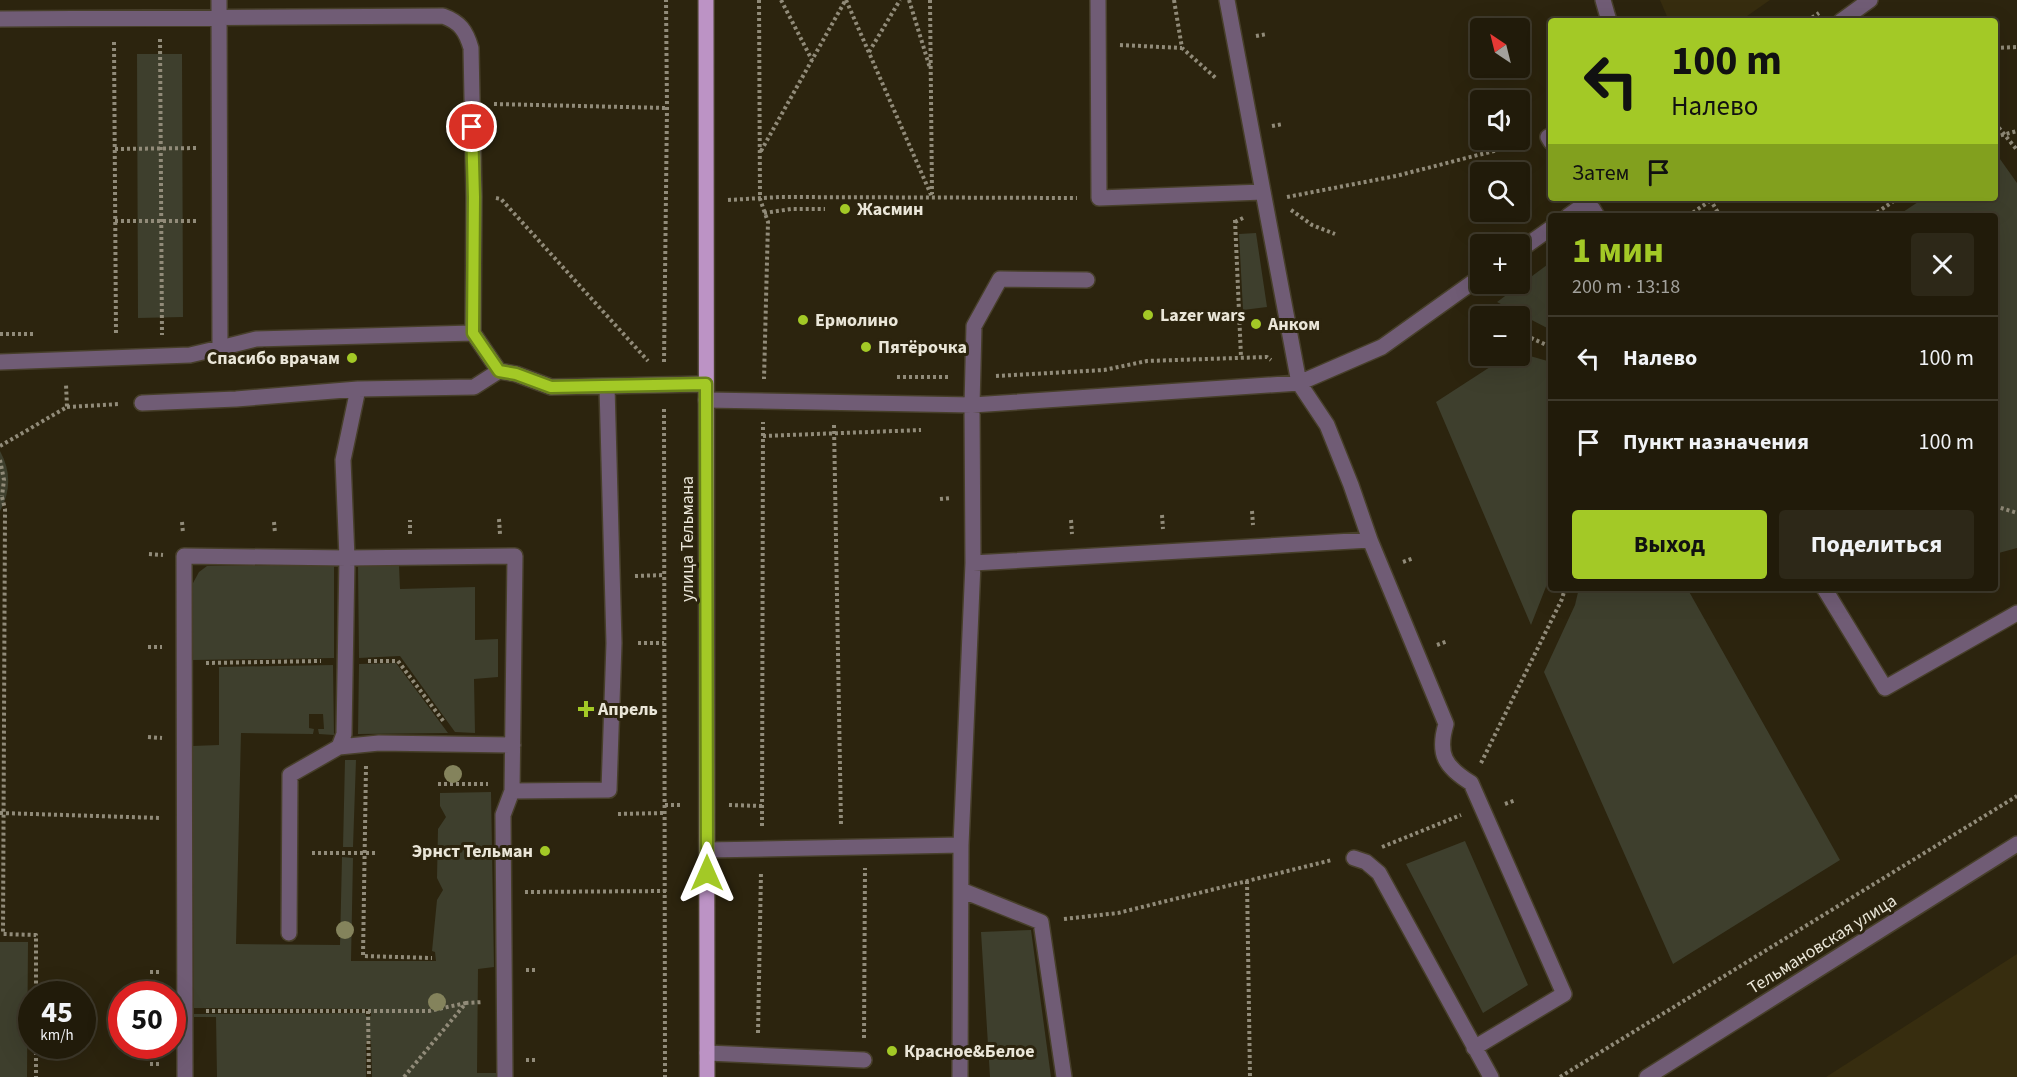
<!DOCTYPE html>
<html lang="ru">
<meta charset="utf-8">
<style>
body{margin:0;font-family:"Source Sans 3",sans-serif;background:#2d2818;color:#f1f3f6;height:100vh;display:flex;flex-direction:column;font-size:22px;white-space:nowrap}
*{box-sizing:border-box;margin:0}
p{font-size:20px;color:#a2a19c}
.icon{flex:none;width:33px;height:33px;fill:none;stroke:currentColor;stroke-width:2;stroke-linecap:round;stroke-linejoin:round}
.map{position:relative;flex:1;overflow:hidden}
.sheet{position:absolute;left:1548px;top:213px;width:450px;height:378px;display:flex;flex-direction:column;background:#211b0a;border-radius:6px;box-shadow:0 6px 24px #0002,0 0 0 2px #3e392b}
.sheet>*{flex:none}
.banner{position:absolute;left:1548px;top:18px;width:450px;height:183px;border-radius:6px;box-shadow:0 6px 24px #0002,0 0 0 2px #3e392b;background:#a3c926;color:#111;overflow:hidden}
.needle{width:39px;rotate:325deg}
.controls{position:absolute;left:1470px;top:18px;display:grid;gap:12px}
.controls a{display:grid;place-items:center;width:60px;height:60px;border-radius:6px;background:#211b0a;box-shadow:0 6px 24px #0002,0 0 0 2px #3e392b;font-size:30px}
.speed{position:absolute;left:18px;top:981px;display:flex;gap:12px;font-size:30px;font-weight:700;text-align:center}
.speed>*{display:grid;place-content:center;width:78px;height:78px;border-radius:50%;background:#211b0a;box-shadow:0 6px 24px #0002,0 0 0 2px #3e392b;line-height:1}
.speed small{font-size:15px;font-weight:400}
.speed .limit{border:9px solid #d22;background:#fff;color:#111}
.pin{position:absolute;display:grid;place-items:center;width:51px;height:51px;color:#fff;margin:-26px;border:3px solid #fff;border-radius:50%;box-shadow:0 2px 6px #0007}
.me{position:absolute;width:66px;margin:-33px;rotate:0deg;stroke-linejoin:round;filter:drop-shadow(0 0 4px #0008)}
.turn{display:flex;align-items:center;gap:21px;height:126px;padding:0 24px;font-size:27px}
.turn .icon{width:78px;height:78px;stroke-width:2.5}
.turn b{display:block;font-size:42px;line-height:51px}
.then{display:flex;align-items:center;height:57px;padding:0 24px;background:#0003;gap:12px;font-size:22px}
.round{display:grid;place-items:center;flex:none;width:63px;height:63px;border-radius:6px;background:#2d2818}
.summary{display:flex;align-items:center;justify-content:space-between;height:102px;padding:0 24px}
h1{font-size:36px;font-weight:700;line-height:45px;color:#a3c926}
.button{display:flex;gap:12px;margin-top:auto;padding:12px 24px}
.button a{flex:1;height:69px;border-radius:6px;background:#a3c926;color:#111;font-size:24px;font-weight:700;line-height:69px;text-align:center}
.button a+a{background:#2d2818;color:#f1f3f6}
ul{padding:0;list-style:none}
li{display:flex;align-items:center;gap:18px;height:84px;padding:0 24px;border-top:2px solid #3e392b}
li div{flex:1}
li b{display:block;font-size:22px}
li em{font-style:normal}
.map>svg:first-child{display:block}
</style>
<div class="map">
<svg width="2017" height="1077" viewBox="0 0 2017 1077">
<rect width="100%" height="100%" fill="#2c240e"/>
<path fill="#372d0f" d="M1660,0H1770L1740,21H1669Z
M2017,954V1077H1826L1918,1018Z"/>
<path fill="#3e3f2d" d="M137,54H182L183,317L138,318Z
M1995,152L2017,183V548L1995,554V216H1897L1924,198H1995Z
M1256,233L1267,307L1243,310L1239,234Z
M1551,262V330L1497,302Z
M1520,353L1551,362V574L1531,625L1436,402L1507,356H1520Z
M0,451C11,471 11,491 0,511Z
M358,564L399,565L400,589L475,587V640L498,639V677L474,679L475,733L455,732L400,656L359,658Z
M334,565V658L193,660V583L199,572L207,566Z
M1579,588H1687L1840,860L1673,964L1544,672L1575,605Z
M396,663L448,733L358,734L359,664Z
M333,665L334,735L319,734L318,729H324L323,714H309V728L314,729L313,734L241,733L236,944L340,945L342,857L353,858L351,961H436L435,952L432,951L437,900L443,890L437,878L438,829L446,817L440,806V793L491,792L494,967L478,969L477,1073H496V1077H372L371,1040L366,1041V1077H217L216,1017H194V1014L365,1013L366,1016H371V1009L194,1008L192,746L219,745V667Z
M345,760H356L353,847H343Z
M1465,841L1528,985L1483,1013L1406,864Z
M1031,930L1051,1077H990L981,932Z
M0,942H28L27,1077H0Z"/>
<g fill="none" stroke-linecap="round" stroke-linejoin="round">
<defs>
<path id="minor" d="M1098,0L1099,198L1263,192
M1603,0L1609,21
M0,19L443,16C460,22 466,31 471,48L474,197L473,333L499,371
M1841,21L1870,0
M1548,137L1551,142
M1586,198L1597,216
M1568,216L1593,198
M1520,250L1551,228
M220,348L256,339L473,333
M0,362L190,355L220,348L219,0
M706,400L972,405L1299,383L1382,347L1480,277
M142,403L236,399L358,389L474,387L499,371L516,374L551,387L706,384
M1370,540L1446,724C1437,754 1445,767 1471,783L1564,994L1474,1048
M973,563L1370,540L1351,485L1327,425L1299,383L1227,0
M1824,588L1885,688L2017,613
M339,747L379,743L513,745
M512,791L609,790L614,643L607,387
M707,850L961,845
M1354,858L1366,862L1379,873L1491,1077
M961,890L1041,922L1064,1077
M289,933L290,775L339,747L344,734L347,558L343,460L358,389
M707,1053L864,1060
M185,1077L184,556L347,558L515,556L512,791L503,815L505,1077
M960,1077L961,845L973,563L972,405L974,326L1000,279L1087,280
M1647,1077L2017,844"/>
<path id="major" d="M706,0L707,1077"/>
</defs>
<use href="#minor" stroke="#473f2a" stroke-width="18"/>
<use href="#major" stroke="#473f2a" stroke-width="18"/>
<path stroke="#918b79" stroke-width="4" stroke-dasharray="3 3" stroke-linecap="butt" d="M759,0L760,199L768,222L764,379
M781,0L812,60
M846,0L932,197
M909,0L930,68
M930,0L932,194
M1174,0L1182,48L1217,79
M1807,21L1819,13
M1256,36L1267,34
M160,39L162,335
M114,42L116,334
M1120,45L1182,48
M1995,48L2017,47
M869,52L900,0
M494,104L667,108
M1995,123L2017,150
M1272,126L1283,124
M1995,137L2017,131
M115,149L198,148
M761,151L845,1
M1287,197L1396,176L1525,143
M496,198L501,199L648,361
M1710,199L1720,216
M728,200L780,197L1077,198
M1291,210L1312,225L1335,234
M764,213L791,209H825
M1688,216L1714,198
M1872,216L1898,198
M1235,220L1241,357
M115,221H198
M1235,222L1245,217
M1476,307L1491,316
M1520,333L1551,347
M0,334H36
M664,362L667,108L666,0
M996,376L1104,370L1147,361L1267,357L1271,360
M897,377H949
M67,407L120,404
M664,409L665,1077
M834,425L841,825
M763,436L921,430
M0,446L67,407L66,384
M0,460L4,480L2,496
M2,497L5,509L3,934L36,935V994
M940,499L951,498
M1995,506L2017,513
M1252,511L1253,525
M1162,515L1163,529
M499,519L500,534
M1071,520L1072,534
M182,522L183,533
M274,522L275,533
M410,534V520
M149,554L163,555
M1403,562L1414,558
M635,576L665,575
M638,643H664
M1437,645L1448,641
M148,647H162
M368,661H398L444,722
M206,663L321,661
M148,737L162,738
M1481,763L1562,599L1565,588
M366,766L363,956L432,958
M438,784H488
M1505,804L1516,800
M665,805H683
M729,805L762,806
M0,813L161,818
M618,814L665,813
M762,826L763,422
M1382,847L1461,815
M312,853H376
M1247,881L1250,1077
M525,892L666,891
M1064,919L1118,913L1332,860
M526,970H537
M150,972H161
M206,1011H368L369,1077
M368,1011H429L466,1003
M758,1033L761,872
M864,1038L865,868
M36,1046V1077
M526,1060H538
M150,1064H161
M404,1077L466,1003L483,1002
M1560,1077L2017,796"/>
<use href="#minor" stroke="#705c75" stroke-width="15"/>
<use href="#major" stroke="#bc93c5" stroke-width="15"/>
</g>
<g fill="#84835c">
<circle cx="453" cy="774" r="9"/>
<circle cx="345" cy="930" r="9"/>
<circle cx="437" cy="1002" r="9"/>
</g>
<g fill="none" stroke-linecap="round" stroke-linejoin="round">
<defs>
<path id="route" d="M472,127L474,197L473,333L499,371L516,374L551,387L706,384L707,873"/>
</defs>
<use href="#route" stroke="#6a8319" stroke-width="15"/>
<use href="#route" stroke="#a3c926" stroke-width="10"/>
</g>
<g fill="#a3c926" stroke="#2c240e" stroke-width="2">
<circle cx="845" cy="209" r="6"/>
<circle cx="1148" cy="315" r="6"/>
<circle cx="803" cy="320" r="6"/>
<circle cx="1256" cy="324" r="6"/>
<circle cx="866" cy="347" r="6"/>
<circle cx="352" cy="358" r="6"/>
<path d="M583 700h6v6h6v6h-6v6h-6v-6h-6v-6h6z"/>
<circle cx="545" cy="851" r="6"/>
<circle cx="892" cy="1051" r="6"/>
</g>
<g text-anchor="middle" stroke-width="6" stroke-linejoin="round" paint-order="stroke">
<g font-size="18" font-weight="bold" fill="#eae6d8" stroke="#2c240e" text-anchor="start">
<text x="857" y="215">Жасмин</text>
<text x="1160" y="321">Lazer wars</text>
<text x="815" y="326">Ермолино</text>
<text x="1268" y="330">Анком</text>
<text x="878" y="353">Пятёрочка</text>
<text x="340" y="364" text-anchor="end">Спасибо врачам</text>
<text x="598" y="715">Апрель</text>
<text x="533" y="857" text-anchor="end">Эрнст Тельман</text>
<text x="904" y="1057">Красное&amp;Белое</text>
</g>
<g font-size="18" fill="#eae6d8" stroke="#2c240e">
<text transform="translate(687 539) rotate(-90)" y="6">улица Тельмана</text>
<text transform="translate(1822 944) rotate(-32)" y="6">Тельмановская улица</text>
</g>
</g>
</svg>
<div class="controls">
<a><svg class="needle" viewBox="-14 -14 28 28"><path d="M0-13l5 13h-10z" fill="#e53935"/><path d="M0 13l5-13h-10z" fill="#a2a19c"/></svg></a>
<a><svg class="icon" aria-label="sound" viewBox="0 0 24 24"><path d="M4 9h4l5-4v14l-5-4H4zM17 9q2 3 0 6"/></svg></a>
<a><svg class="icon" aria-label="search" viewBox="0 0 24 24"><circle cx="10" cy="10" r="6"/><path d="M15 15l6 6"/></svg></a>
<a>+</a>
<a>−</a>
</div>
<div class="speed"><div>45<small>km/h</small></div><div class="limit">50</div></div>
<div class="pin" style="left:472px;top:127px;background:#d93025"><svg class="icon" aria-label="arrive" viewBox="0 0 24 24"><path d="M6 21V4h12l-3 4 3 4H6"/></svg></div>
<svg class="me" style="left:707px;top:873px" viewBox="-20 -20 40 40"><path d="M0-17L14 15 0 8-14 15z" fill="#a3c926" stroke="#fff" stroke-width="4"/></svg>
<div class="banner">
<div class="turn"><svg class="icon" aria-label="left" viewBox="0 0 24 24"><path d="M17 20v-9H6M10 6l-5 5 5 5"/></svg><div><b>100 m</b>Налево</div></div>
<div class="then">Затем<svg class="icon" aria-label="arrive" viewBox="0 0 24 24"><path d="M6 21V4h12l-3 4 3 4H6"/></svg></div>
</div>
<section class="sheet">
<div class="summary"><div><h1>1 мин</h1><p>200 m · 13:18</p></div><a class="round"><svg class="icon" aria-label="close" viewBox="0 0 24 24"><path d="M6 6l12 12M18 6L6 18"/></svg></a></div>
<ul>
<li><svg class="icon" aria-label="left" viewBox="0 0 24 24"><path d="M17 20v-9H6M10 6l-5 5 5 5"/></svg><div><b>Налево</b></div><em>100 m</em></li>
<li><svg class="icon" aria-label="arrive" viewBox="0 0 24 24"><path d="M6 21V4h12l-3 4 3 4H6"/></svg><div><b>Пункт назначения</b></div><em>100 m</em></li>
</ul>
<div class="button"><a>Выход</a><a>Поделиться</a></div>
</section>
</div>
